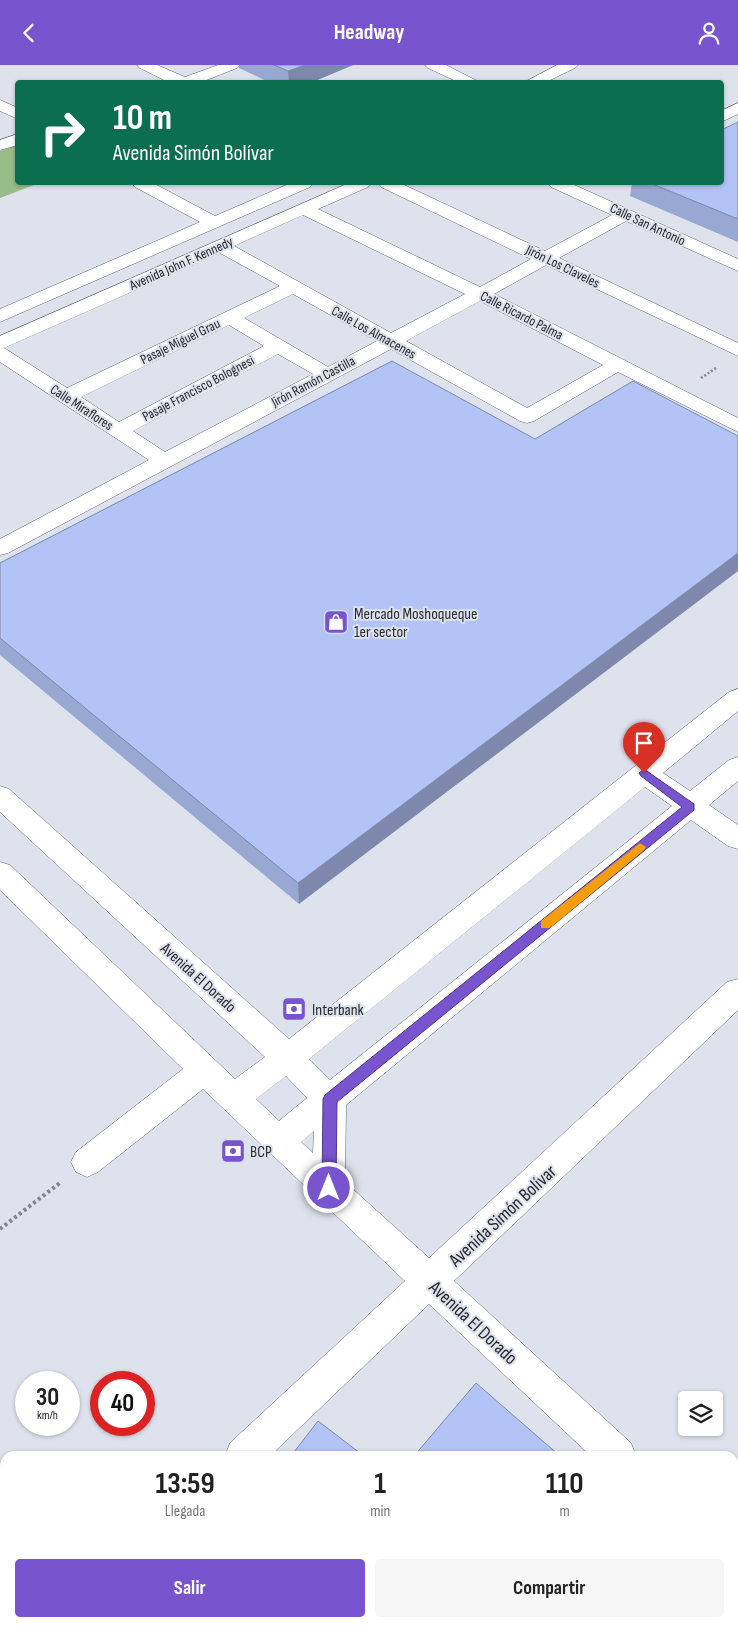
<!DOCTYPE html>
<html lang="es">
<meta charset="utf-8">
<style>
body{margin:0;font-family:"Sofia Sans Condensed",sans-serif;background:#f6f6f6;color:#222;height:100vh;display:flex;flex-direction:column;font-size:19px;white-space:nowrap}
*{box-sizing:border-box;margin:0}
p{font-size:16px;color:#767676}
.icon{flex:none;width:28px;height:28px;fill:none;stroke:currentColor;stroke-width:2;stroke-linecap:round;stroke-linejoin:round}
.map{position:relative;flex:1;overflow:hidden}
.panel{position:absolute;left:0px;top:1386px;width:739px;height:176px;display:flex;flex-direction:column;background:#fff;border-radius:15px 15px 0 0;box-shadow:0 1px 4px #0004}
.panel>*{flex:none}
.banner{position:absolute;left:15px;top:15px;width:709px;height:105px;border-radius:5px;box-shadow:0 1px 4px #0004;background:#0b6e4f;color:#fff;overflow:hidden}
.controls{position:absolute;left:678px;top:1326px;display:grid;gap:10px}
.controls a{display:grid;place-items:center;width:45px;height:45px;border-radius:5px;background:#fff;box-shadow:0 1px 4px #0004;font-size:25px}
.speed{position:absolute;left:15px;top:1306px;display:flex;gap:10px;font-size:25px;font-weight:700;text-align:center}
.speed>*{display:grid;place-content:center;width:65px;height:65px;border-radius:50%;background:#fff;box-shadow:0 1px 4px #0004;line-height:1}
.speed small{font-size:12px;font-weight:400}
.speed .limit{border:8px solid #d22;background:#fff;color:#111}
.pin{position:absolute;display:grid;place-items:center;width:42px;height:42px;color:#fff;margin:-51px -21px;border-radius:50% 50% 50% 0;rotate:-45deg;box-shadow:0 0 5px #0007}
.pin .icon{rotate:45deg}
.me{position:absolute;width:55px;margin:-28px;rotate:0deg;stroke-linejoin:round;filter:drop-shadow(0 0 4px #0008)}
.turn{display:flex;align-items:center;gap:18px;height:105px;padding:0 15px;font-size:22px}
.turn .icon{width:65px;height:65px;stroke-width:2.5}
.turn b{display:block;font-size:35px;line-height:42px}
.eta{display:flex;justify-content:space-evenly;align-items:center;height:85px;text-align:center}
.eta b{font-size:30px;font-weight:700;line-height:35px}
.button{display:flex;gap:10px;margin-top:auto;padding:10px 15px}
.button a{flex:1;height:58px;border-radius:5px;background:#7854ce;color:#fff;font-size:20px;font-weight:700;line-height:58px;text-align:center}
.button a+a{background:#f6f6f6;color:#222}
header{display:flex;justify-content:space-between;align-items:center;height:65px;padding:0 15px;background:#7854ce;color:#fff;font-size:22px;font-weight:700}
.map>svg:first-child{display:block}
</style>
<header><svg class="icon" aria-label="back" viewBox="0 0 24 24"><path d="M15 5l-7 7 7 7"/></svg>Headway<svg class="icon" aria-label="person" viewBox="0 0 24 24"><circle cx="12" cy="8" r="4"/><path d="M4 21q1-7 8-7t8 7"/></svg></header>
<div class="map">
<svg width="738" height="1562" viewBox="0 0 738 1562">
<rect width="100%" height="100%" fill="#dde2ed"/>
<path fill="#9abc89" d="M17,80L18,118H39L0,133V86Z"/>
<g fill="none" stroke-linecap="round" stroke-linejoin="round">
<defs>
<path id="minor" d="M137,0H157L185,12L218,0H240L237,3L199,18H170L140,3Z
M425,0H446L481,18H460L428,3Z
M557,0H578L575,3L544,18H523Z
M0,35L18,43V54L0,46Z
M738,38V49L721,57V46Z
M18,69V80L0,85V75Z
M132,118H153L215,151L291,118H313L310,122L0,257V244L200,157L135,122Z
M349,118H371L368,122L318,144L480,222L531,194L381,122L379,118H400L545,186L612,150L551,122L548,118H570L738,194V206L626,156L559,193L738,278V291L546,200L494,229L738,353V367L618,307L534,356L527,358L520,356L391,284L8,488L0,490V474L149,395L0,297V271ZM303,150L465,229L391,268L234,181ZM220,188L280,221L67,323L4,283ZM293,229L377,276L328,302L244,253ZM480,236L603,300L527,343L406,276ZM229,260L264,281L119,357L81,332ZM278,289L313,309L165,387L133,366Z
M738,624V646L663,708L690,726L729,695L738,692V716L709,740L738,760V784L728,781L691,755L346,1040L345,1117L429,1193L727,917L738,914V945L454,1216L631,1378L636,1391H591L429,1239L270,1391H225L230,1378L405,1216L203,1024L98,1107L87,1112L76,1107L71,1097L76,1087L183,1004L0,825V797L10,800L235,1014L265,992L0,747V721L9,724L289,974L729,627ZM645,722L672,741L330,1015L309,994ZM286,1011L307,1033L279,1056L256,1034ZM314,1066L313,1088L301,1077Z
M734,1480L738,1481V1549L734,1551Z
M41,1558H84L82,1562H39Z
M691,1558H733L731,1562H689Z"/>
</defs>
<use href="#minor" stroke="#5f626c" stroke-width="1"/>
<path stroke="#81858c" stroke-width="2.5" stroke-dasharray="2 2" stroke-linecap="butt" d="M701,313L716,303"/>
<path stroke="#81858c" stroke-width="4" stroke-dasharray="3 3" stroke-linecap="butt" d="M0,1164L61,1117"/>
<use href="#minor" fill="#fff" fill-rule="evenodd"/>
</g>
<path fill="#99a8d3" d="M239,0H353L310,18H271L239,3Z
M738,57V177L630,131L632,118H721Z
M392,296L299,839L0,590V498Z
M295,1558H349L353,1562H300Z"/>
<path fill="#7d88ac" d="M305,0H353L310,18H289L288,6Z
M738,488V506L299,839L298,818Z
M578,1558H580L577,1562H575Z"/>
<path fill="#b2c3f5" stroke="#7d88ac" d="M274,0H305L288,6Z
M738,57V154L650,118H721V65Z
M392,296L535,374L633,316L738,371V488L298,818L0,573V498Z
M476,1318L560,1391H414Z
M318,1356L364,1391H291Z
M164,1558H226L230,1562H159Z
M304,1558H349L353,1562H309Z
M461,1558H578L575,1562H458Z"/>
<path fill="#7854ce" stroke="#4e3786" d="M644,704L694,739V745L337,1037L336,1123L334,1127L329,1129L324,1127L322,1123L323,1034L325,1030L682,742L641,711L639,708Z"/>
<path fill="#f59e0b" d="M640,778L646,782L644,785L550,863H541V856Z"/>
<defs>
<symbol id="shop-square" viewBox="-11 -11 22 22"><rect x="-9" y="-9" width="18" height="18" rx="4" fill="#7854ce" stroke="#dde2ed"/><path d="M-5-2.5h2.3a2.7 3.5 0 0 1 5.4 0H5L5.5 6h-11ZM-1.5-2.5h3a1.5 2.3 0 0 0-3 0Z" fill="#fff"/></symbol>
<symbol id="bank-square" viewBox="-11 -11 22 22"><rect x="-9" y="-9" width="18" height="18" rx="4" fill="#7854ce" stroke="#dde2ed"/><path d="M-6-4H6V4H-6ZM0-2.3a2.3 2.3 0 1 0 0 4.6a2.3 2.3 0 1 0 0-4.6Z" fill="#fff"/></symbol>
</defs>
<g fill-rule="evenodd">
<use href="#shop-square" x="322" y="543" width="28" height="28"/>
<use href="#bank-square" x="280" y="930" width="28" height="28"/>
<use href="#bank-square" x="219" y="1072" width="28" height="28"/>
</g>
<g text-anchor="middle" stroke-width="4" stroke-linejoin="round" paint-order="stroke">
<g font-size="14" fill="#27292d" stroke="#dde2ed">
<text transform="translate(648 159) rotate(25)" y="5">Calle San Antonio</text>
<text transform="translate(181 198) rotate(-24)" y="5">Avenida John F. Kennedy</text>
<text transform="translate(563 201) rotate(26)" y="5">Jirón Los Claveles</text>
<text transform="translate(522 250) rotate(27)" y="5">Calle Ricardo Palma</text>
<text transform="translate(374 267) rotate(29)" y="5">Calle Los Almacenes</text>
<text transform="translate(180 276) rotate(-26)" y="5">Pasaje Miguel Grau</text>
<text transform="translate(313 316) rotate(-28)" y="5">Jirón Ramón Castilla</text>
<text transform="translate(198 323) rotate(-28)" y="5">Pasaje Francisco Bolognesi</text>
<text transform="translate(82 342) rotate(33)" y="5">Calle Miraflores</text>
</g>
<g font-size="16" fill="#27292d" stroke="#dde2ed" text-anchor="start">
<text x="354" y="554">Mercado Moshoqueque<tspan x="354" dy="18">1er sector</tspan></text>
<text x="312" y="950">Interbank</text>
<text x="250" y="1092">BCP</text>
</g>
<g font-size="16" fill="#27292d" stroke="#dde2ed">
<text transform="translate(199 912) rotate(42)" y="6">Avenida El Dorado</text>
</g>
<g font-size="19" fill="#27292d" stroke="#dde2ed">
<text transform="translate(502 1150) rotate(-43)" y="7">Avenida Simón Bolívar</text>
<text transform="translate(474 1257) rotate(43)" y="7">Avenida El Dorado</text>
</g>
</g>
</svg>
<div class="controls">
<a><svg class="icon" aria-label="layers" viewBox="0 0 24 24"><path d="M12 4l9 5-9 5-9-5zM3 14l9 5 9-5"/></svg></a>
</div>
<div class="speed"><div>30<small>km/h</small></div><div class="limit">40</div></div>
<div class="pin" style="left:644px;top:708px;background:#d93025"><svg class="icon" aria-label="arrive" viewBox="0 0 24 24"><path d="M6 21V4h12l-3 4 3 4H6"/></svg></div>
<svg class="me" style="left:329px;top:1123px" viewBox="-20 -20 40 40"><circle r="17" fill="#7854ce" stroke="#fff" stroke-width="3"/><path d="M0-11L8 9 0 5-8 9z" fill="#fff"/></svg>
<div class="banner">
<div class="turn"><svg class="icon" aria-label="right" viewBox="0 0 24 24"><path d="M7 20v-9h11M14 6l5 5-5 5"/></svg><div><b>10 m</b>Avenida Simón Bolívar</div></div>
</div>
<section class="panel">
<div class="eta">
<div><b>13:59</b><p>Llegada</p></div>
<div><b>1</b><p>min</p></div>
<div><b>110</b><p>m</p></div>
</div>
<div class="button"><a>Salir</a><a>Compartir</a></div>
</section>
</div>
